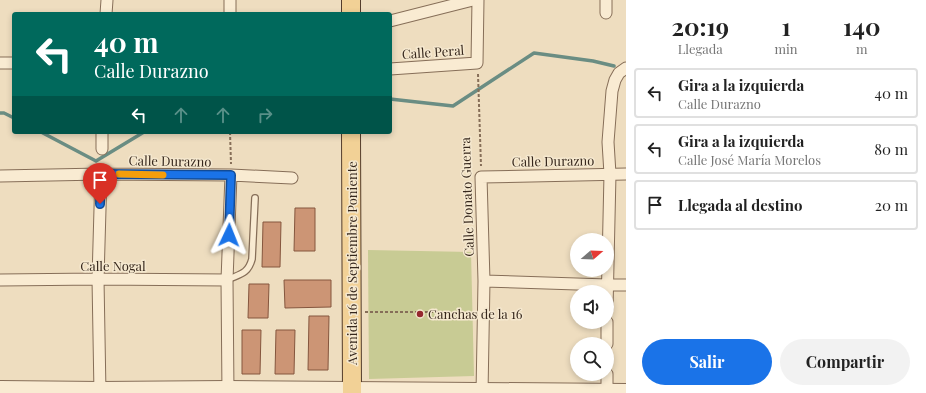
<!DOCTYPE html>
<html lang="es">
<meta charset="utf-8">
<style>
body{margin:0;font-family:"Playfair Display",serif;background:#f2f2f2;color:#222;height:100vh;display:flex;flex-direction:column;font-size:15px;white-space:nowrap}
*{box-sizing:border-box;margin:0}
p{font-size:13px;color:#767676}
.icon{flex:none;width:22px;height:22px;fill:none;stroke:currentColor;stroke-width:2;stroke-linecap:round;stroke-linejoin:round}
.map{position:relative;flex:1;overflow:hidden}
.side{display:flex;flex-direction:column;background:#fff;width:300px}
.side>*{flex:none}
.hud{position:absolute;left:12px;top:12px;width:380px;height:122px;border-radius:4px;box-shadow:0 2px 6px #0003;background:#00695c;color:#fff;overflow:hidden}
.needle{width:26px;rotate:71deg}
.controls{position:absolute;left:570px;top:233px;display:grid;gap:8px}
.controls a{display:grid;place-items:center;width:44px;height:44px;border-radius:50%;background:#fff;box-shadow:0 2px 6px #0003;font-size:20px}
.pin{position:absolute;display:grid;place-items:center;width:34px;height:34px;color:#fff;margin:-41px -17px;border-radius:50% 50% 50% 0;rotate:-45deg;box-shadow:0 0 4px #0007}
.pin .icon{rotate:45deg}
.me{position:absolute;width:44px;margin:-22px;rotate:2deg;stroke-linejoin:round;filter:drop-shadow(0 0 3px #0008)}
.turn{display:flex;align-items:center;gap:14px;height:84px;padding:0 16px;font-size:18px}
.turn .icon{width:52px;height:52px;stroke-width:2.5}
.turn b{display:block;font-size:28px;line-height:34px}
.lanes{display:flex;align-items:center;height:38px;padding:0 16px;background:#0003;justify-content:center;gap:20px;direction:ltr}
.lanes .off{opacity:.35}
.eta{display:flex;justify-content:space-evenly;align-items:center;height:68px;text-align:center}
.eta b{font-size:24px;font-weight:700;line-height:28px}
.primary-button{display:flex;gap:8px;margin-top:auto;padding:8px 16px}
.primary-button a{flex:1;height:46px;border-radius:24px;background:#1a73e8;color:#fff;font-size:16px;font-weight:700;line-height:46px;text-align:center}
.primary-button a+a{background:#f2f2f2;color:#222}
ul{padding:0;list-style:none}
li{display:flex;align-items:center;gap:12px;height:50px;margin:0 8px 6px;padding:0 8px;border:2px solid #e0e0e0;border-radius:4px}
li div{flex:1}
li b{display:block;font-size:15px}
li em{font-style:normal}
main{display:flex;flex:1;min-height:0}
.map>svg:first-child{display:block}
</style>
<main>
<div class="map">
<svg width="626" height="393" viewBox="0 0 626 393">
<rect width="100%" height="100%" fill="#eeddbf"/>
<path fill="#c8cb94" d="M368,250L471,252L474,376L369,379Z"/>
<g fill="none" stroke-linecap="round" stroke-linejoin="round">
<path stroke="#6a8d83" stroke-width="3.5" d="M390,99L453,106L534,53L593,61L614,66
M0,113H4L14,118
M41,132L96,161L144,132"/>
</g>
<path fill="#cc9575" stroke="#85563e" d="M295,208H315V251H294Z
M263,222H281L280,267H262Z
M284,280H331V307L285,308Z
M249,284H269L268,318H248Z
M309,316H329L328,370H308Z
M242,330H261L260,374H242Z
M276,330H295L294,374H275Z"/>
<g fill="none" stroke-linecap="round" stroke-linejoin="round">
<defs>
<path id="service" d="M227,280C240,274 248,274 252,259L255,198"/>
<path id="minor" d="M606,13V0
M106,14L107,0
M230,14V0
M390,21L473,0
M0,63H14
M390,69L477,63L478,0
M102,149V132
M0,176L101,174L231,175L292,178
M0,280L98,279L227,280
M484,281L607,285H626
M607,309L610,174L608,142L612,91L615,80L619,73L626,68
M607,344V322
M100,393L98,279L101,174
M228,393L227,280L231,175
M482,393L484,281L481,177L626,174
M607,393V374"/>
<path id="tertiary" d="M0,388L100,389L228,388L626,391"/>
<path id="primary" d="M351,0V14
M351,132L352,393"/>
</defs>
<use href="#service" stroke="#866e58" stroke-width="8"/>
<use href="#minor" stroke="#866e58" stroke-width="13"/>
<use href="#tertiary" stroke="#866e58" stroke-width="16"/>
<use href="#primary" stroke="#543d2c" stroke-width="20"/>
<path stroke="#866e58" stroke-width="2" stroke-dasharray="3 2" stroke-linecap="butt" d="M478,74L481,166
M230,132L231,164
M365,312H444"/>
<use href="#service" stroke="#f9ebd2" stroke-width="5.5"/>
<use href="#minor" stroke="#f9ebd2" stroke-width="11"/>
<use href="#tertiary" stroke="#f9ebd2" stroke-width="14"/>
<use href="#primary" stroke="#f2d196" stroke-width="18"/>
</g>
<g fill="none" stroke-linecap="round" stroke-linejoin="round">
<defs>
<path id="route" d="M100,204L101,174L231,175L229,235"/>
</defs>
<use href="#route" stroke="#114b97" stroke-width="10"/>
<use href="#route" stroke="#1a73e8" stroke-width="7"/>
<path stroke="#f59e0b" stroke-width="7" d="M119,174L163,175"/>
</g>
<circle fill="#95282e" stroke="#f5e8cf" stroke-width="1.5" cx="420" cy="314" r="4"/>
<g text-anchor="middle" stroke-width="3" stroke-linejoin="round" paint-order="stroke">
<g font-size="13" fill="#36271c" stroke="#f5e8cf">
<text transform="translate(433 52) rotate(-4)" y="5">Calle Peral</text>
<text transform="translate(170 161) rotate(1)" y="5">Calle Durazno</text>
<text transform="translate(553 161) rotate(-1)" y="5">Calle Durazno</text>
<text transform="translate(467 197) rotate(-92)" y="5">Calle Donato Guerra</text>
<text transform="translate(352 263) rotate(-90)" y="5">Avenida 16 de Septiembre Poniente</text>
<text x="113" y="271">Calle Nogal</text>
</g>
<g font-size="13" fill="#36271c" stroke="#f5e8cf" text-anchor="start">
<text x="428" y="319">Canchas de la 16</text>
</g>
</g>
</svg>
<div class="controls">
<a><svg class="needle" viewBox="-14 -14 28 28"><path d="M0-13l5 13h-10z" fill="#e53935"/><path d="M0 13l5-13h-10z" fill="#767676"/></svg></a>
<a><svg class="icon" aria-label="sound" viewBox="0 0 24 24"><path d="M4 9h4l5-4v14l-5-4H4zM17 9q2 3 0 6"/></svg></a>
<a><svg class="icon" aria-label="search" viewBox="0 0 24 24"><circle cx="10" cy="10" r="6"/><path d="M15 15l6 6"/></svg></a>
</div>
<div class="pin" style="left:100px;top:204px;background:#d93025"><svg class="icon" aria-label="arrive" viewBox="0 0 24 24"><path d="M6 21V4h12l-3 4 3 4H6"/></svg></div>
<svg class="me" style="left:229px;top:235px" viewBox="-20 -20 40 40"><path d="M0-17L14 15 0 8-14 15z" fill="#1a73e8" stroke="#fff" stroke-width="4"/></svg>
<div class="hud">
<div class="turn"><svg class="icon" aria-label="left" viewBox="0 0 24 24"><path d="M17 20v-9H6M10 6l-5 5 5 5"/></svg><div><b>40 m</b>Calle Durazno</div></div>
<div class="lanes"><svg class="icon" aria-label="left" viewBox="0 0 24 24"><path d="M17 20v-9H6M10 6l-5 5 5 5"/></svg><svg class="icon off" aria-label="ahead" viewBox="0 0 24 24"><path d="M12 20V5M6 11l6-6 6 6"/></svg><svg class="icon off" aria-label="ahead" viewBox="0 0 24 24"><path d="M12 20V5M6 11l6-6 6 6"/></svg><svg class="icon off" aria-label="right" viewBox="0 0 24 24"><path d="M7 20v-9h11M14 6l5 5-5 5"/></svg></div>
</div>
</div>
<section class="side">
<div class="eta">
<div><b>20:19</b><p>Llegada</p></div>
<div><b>1</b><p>min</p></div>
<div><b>140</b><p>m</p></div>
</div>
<ul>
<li><svg class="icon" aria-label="left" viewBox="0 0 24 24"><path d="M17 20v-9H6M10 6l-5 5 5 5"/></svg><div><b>Gira a la izquierda</b><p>Calle Durazno</p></div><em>40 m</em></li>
<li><svg class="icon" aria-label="left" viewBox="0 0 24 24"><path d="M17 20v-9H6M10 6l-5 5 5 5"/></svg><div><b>Gira a la izquierda</b><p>Calle José María Morelos</p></div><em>80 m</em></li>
<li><svg class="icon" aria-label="arrive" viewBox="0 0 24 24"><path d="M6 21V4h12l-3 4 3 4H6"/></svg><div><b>Llegada al destino</b></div><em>20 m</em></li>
</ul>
<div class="primary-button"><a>Salir</a><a>Compartir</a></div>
</section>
</main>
